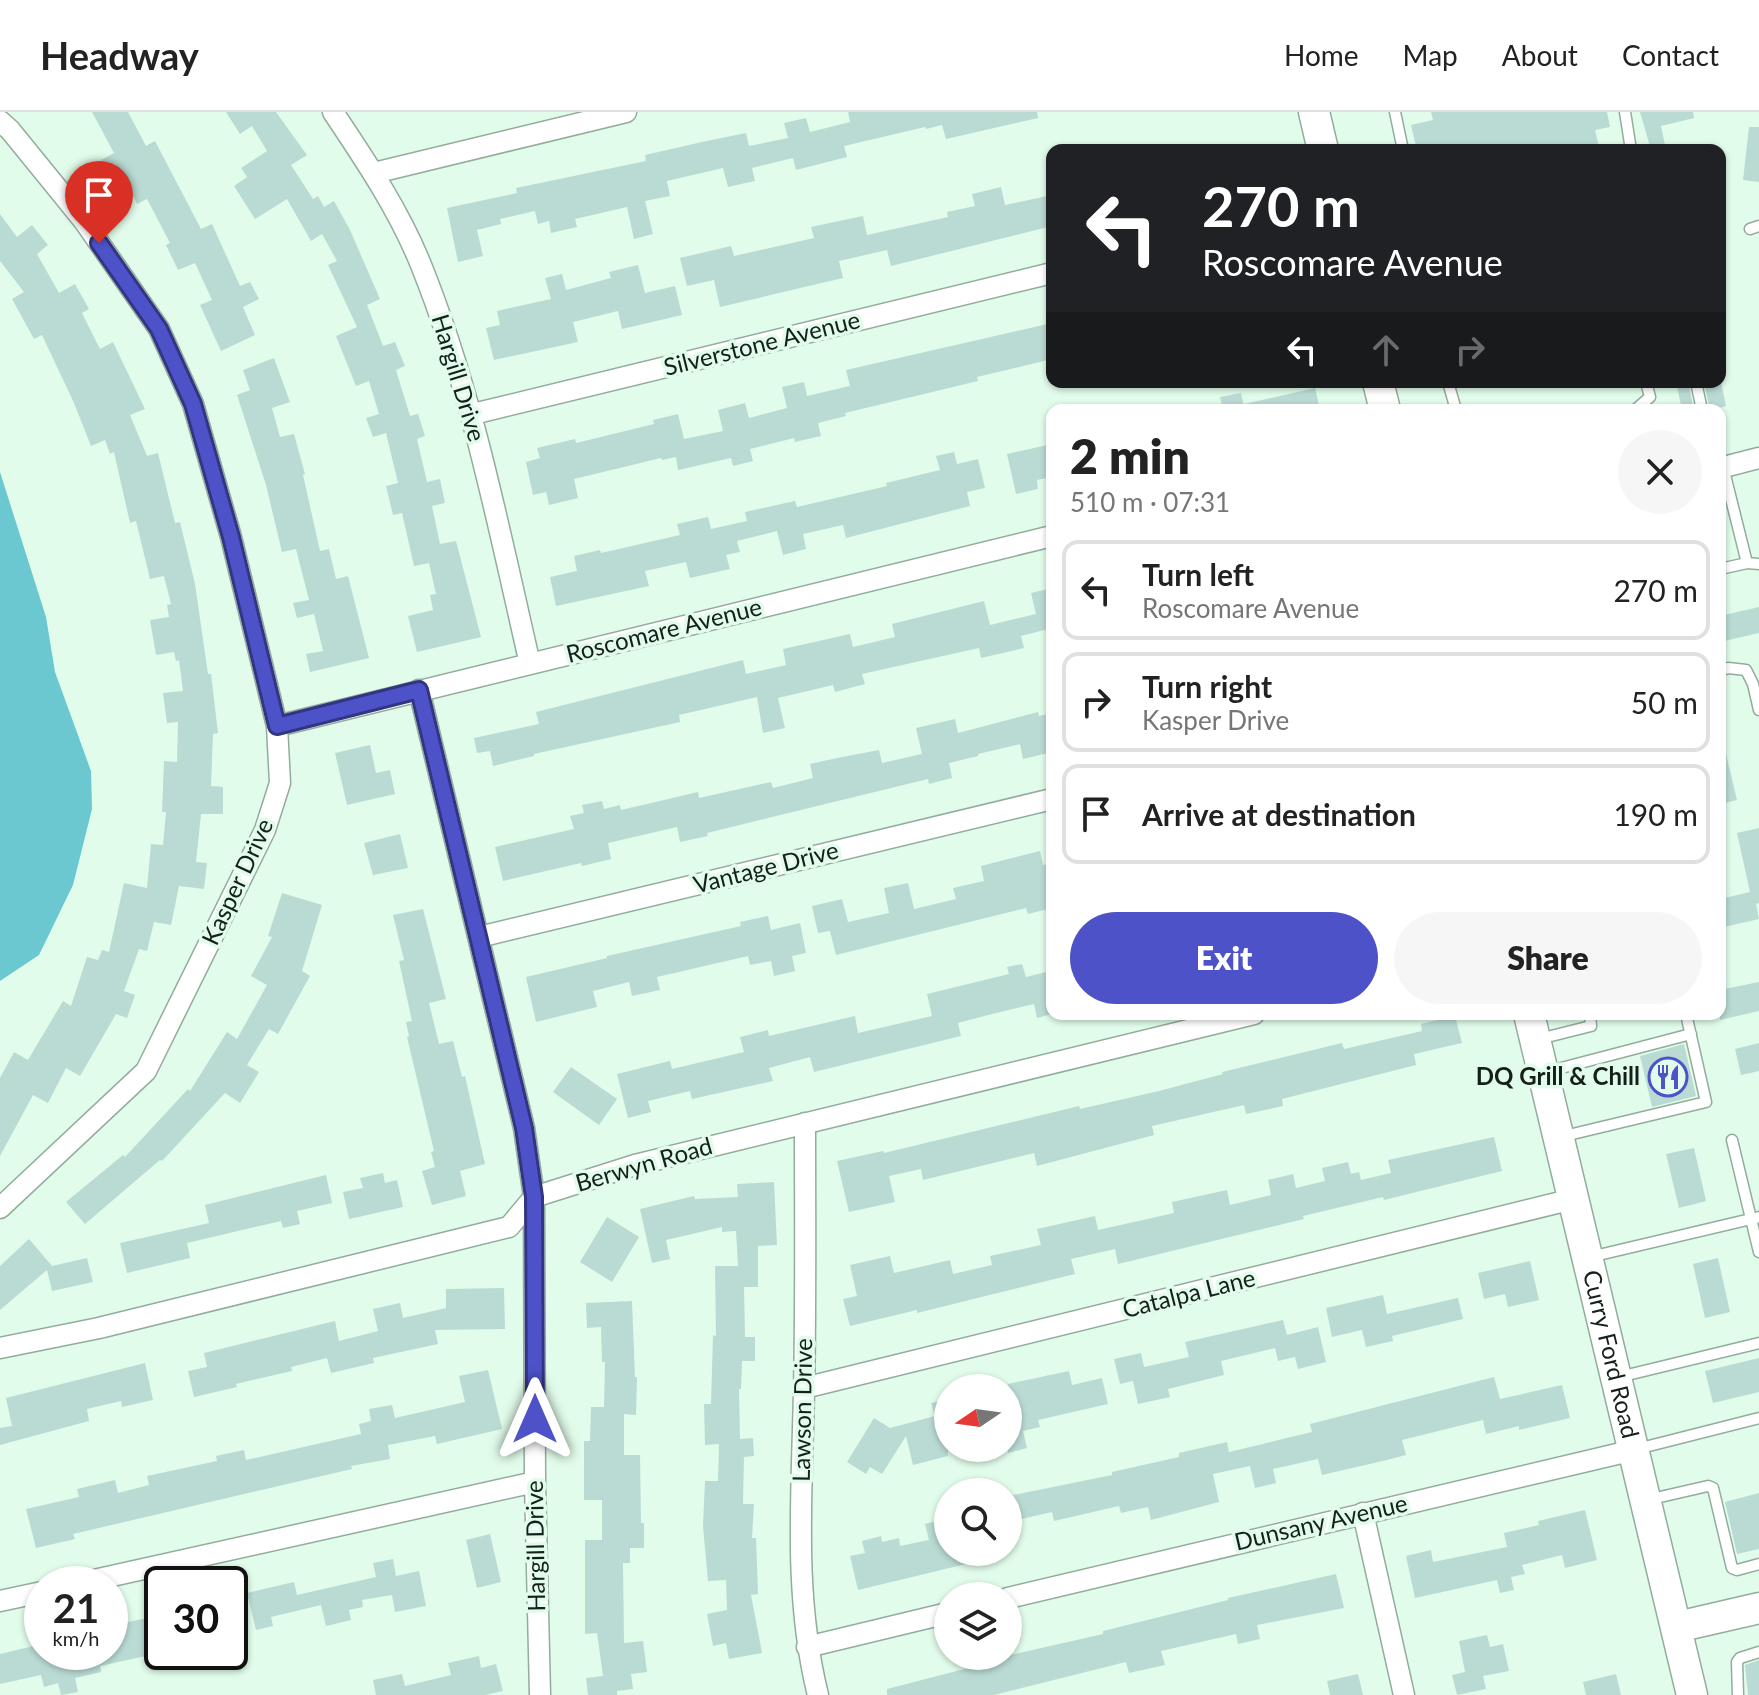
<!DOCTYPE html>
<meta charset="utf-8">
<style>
body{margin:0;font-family:Lato,sans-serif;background:#f6f6f6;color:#222;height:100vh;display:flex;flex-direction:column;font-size:30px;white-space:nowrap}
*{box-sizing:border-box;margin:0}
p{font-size:26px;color:#767676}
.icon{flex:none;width:44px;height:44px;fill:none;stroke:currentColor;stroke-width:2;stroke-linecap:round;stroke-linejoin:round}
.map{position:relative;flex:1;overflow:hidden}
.drawer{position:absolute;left:1046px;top:292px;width:680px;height:616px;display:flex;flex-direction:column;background:#fff;border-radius:16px;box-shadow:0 2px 6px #0004}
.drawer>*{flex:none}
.guide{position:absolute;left:1046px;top:32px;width:680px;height:244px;border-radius:16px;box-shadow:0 2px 6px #0004;background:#202124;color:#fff;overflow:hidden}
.needle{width:52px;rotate:257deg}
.tools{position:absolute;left:934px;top:1262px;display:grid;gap:16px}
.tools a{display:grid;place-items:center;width:88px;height:88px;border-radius:50%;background:#fff;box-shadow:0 2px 6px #0004;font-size:40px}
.speed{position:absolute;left:24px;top:1454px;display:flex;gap:16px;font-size:40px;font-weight:700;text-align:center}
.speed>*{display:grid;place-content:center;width:104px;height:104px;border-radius:50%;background:#fff;box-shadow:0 2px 6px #0004;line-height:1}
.speed small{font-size:20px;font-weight:400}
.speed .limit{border:4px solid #111;border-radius:12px;background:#fff;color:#111}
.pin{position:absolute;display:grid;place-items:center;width:68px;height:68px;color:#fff;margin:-82px -34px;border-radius:50% 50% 50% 0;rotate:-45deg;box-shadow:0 0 8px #0007}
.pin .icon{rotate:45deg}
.me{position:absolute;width:88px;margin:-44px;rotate:0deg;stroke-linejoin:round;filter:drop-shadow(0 0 6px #0008)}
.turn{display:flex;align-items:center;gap:28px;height:168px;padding:0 24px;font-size:36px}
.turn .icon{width:104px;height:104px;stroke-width:2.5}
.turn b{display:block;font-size:56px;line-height:68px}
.lanes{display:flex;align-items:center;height:76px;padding:0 24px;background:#0003;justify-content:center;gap:40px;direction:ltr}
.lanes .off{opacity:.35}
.round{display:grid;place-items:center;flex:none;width:84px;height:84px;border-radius:42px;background:#f6f6f6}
.head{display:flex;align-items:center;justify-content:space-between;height:136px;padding:0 24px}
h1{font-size:48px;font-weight:800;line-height:60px}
.button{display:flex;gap:16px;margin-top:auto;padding:16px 24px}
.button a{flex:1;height:92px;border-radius:48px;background:#4d52c8;color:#fff;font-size:32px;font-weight:800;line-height:92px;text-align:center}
.button a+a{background:#f6f6f6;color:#222}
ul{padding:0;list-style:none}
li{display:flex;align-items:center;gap:24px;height:100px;margin:0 16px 12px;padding:0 8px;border:4px solid #e0e0e0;border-radius:16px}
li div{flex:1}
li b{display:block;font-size:30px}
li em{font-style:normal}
header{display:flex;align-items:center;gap:48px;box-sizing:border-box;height:112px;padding:0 40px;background:#fff;border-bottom:2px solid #e0e0e0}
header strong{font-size:38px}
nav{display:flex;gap:44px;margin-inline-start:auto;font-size:28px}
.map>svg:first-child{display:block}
</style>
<header>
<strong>Headway</strong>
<nav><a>Home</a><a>Map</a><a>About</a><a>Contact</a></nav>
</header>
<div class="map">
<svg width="1759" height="1583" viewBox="0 0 1759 1583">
<rect width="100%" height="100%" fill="#e1fcea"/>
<path fill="#6bc8d1" d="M0,360L46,505L55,560L91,659L92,697L73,773L39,843L0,869Z"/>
<path fill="#badbd4" d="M92,0H128L146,34L155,29L201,117L212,112L240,174L250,170L259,187L243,195L255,223L221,239L200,193L212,188L195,151L178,158L166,133L170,131L147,87L137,92L124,66L113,71L101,48L114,41Z
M226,0H276L307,43L291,53L313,87L318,84L324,95L334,89L350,118L380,187L367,193L383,234L395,230L405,254L396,258L410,304L418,302L425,324L417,327L427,370L440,367L445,391L432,394L440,432L456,429L481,525L417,540L408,504L433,498L430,483L436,482L429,451L414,454L402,401L393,403L386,374L398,371L386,321L373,325L366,306L379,302L369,269L356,274L336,224L357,215L328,153L337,149L322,122L311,129L287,87L255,107L234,74L247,65L241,56L267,39L252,14L240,22Z
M848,0H1037L1038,6L946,27L942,13L926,17L925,15L844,34L847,45L796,58L793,46L752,56L755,69L728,75L723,56L667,69L670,84L645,89L653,122L634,127L627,95L575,107L577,115L551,121L549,109L538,112L535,99L500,107L501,112L477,118L483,144L458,150L447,96L517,81L516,76L646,49L645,43L702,30L746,21L749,34L788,26L784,11L806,6L810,20L850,10Z
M1431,0H1607L1610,15L1595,18L1599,35L1585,38H1417L1411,13L1433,8Z
M1640,0H1693L1694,6L1661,14L1666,38H1651Z
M1749,15H1759V70L1743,68Z
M1001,75L1005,93L1052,83V114L891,154L887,138L839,149L843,166L720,195L714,168L687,174L680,146L731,134L734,144L814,126L811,115L863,104L867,123L948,105L947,100L975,94L972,82Z
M0,102L17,125L32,113L48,133L37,142L59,181L75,172L89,197L82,201L100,237L113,230L145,297L130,303L147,344L158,341L175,411L180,410L195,472L208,562H211L218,621L213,622L211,674L223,675V702H201L196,750L207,751L204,777L179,774L171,813L154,810L147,839L139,837L124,879L135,883L127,906L116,902L80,964L66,956L48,991L33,983L0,1044V966L14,940L28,948L63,889L71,894L87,845L98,848L102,838L109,840L124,771L147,776L151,732L163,733L166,700H162L164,649L177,650L178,610L167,611L163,581L183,579L179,548L176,549L174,540L156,543L150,508L169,505L167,493L171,492L164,464L150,467L136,409L130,411L114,340L110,342L105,328L91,334L74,291L42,223L34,227L12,187L24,180L0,149Z
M638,153L645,181L675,174L682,203L622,217L618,199L573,210L578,230L494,248L486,216L500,213L497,199L551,187L545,166L562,162L566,178L611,166L609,160Z
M1052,211V247L977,265L978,269L845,301L846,304L818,311L821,324L795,330L794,326L750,337L753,349L733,354L731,346L678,358L676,345L662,348L661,346L574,367L578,386L549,393L546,380L533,383L526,350L540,346L537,336L575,327L576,331L654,312L653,308L678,302L684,327L723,319L718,298L745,291L749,306L787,296L782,275L804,270L807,284L850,274L846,258Z
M274,246L290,290L272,296L280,325L294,322L305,362L303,363L320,439L329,437L336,467L348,464L369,546L310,560L306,542L323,539L314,502L297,506L293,491L309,488L296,437L282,440L266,373L237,283L250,278L243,258Z
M1676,270H1688L1694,298H1682Z
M1704,270H1721L1726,294L1710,298Z
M1315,276L1320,298H1223L1220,285L1241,281L1244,295V292Z
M1052,332V365L1037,368L1038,377L1016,382L1007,342Z
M954,340L957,352L978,347L985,376L967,380L970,394L846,426L843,413L803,422L806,437L783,443L777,419L737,429L740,440L726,443L730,457L690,466L686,450L645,459L649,474L556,494L550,465L577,459L574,444L600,438L601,441L680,423L677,412L708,405L711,417L747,409L745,400L795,389L797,395L887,374L886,371L940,358L936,344Z
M1052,476V516L1021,524L1024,536L981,546L979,536L862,562L865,572L835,580L833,573L778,586L785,616L763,621L757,585L679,603L680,610L534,642V644L493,654L490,639L477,641L474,626L539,612L536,600L743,548L746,562L786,553L783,537L850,522L853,535L895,525L892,512L984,489L990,513L1036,502L1031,481Z
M1759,495V521L1720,530V504Z
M1038,600L1039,604L1052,601V640L1023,647L1020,632L978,642V644L949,651L952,666L929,672L928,667L846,687L707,721L708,724L680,730L677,715L608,731L611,747L582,754L581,751L503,769L495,735L574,717L570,704L584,701L582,693L602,689L604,697L620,693L621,698L698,680L699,686L771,670L773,676L813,666L810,652L837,646L879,638L882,651L922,642L916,616L955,607L958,621Z
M370,633L376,661L390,658L395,682L347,693L335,641Z
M1726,642L1737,688L1720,692V643Z
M1759,716V791L1756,792L1759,807L1720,816V787L1750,780L1737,721Z
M400,722L408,756L373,763L364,731Z
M1040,739L1043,753L1052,751V796L1028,802L1026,796L836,843L830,819L818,821L812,794L842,787L848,810L889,801L884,776L908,771L914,797L956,787L953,776L984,769L981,754Z
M282,781L322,793L302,859L310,864L278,922L269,917L247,953L259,960L240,991L225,981L162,1049L160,1048L85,1112L66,1090L123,1043L125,1045L188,977L190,979L227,920L237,927L267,873L251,864L272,825L268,824Z
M423,797L446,887L429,891L439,932L453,929L462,965L465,964L485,1052L460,1059L466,1084L432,1093L422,1059L435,1055L431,1040L434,1039L407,925L409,924L406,910L412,909L399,849L404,848L393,803Z
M768,804L771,818L800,811L806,841L792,844L795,859L774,864L771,849L750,853L748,844L657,865L660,878L632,884L629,870L593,879L597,895L536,910L526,865L607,846V844L741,814L740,810Z
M1022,852L1026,865L1050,859L1052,902L1037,906L1034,892L992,902L958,911L961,924L814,960L810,945L769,956L773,969L692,987L690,979L648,989L651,1000L628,1006L617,962L670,949L672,957L744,940L740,925L768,918L769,924L855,904L858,921L932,904L927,882L1009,862L1007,855Z
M1759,870V899L1720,908V878Z
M1455,904L1462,931L1414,942L1416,953L1282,987L1283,994L1246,1002L1244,993L1152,1014L1154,1023L1037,1054L1034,1041L923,1068L921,1057L889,1064L895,1090L849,1100L837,1049L883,1039L884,1041L1079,994L1080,997L1159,979L1223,962L1222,960L1342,931L1344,937L1422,919L1421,912Z
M1759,931V959L1741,963L1735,937Z
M1684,932L1696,984L1652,995L1640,944Z
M571,955L617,987L599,1013L553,980Z
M1494,1025L1502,1059L1384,1088L1383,1085L1303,1104L1304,1107L1118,1152L1115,1137L1071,1147L1075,1162L917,1201V1198L850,1214L843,1187L857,1184L850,1153L890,1144L894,1161L950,1148L953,1162L992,1153L990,1144L1041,1133L1037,1117L1095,1104L1098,1118L1174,1101L1172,1090L1227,1078L1230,1093L1271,1083L1268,1068L1293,1062L1296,1076L1325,1069L1322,1056L1348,1050L1351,1062L1359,1060L1361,1068L1391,1061L1388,1048Z
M1694,1036L1706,1089L1679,1096L1666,1042Z
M383,1061L385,1071L397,1068L403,1095L349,1107L343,1080L363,1076L360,1066Z
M326,1063L332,1091L297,1099L300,1112L283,1116L281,1109L187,1131L190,1146L127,1161L120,1131L209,1111L205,1093Z
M774,1070L777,1133L758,1134V1175H744L745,1225H755V1249H742L741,1277H739L740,1327L753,1326L754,1344L744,1345L743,1392H754L752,1426H756L758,1482L751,1483L762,1541L729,1547L726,1531L713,1534L707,1502L727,1498L726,1468L708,1469L703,1414L705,1369H718L719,1332L705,1333L704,1292H711L713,1223L716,1224L715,1154H738L736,1119L722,1120V1115L666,1128L670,1147L652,1151L640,1097L694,1084L695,1087L738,1085L737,1072Z
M607,1105L639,1125L612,1170L580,1150Z
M29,1127L52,1154L87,1146L93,1170L52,1179L47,1158L0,1198V1154Z
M1718,1146L1730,1200L1705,1206L1693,1152Z
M1530,1149L1539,1188L1508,1195L1505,1182L1484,1187L1478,1161Z
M504,1176L505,1217L435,1218L438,1232L373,1246L374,1251L331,1261L327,1246L291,1255L292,1259L236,1272L237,1275L194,1285L188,1259L207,1255L204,1241L335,1209L339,1229L378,1219L373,1197L400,1191L403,1206L446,1196V1177Z
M1383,1183L1387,1202L1458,1186L1463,1207L1392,1224L1393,1229L1366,1235L1362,1218L1332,1225L1326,1196Z
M632,1189L635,1265H637L636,1303L624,1302V1343H640L641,1411H644V1436H630V1451H623L624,1531L643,1529L647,1560L631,1562L633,1577L617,1579V1583H588L586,1566L603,1564L597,1521L585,1522V1428H602V1388H584V1329H590L591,1295H604L605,1250H602L601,1215L587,1216L586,1191Z
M1283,1208L1287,1223L1318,1215L1326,1250L1298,1257L1295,1245L1278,1249L1275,1236L1221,1249L1224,1263L1168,1277L1170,1285L1138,1292L1133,1269L1120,1272L1114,1247L1141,1241L1144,1255L1189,1245L1185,1230Z
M1759,1246V1280L1713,1291L1705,1259Z
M145,1251L153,1288L122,1295L121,1289L87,1297L89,1309L0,1333V1316L12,1314L6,1286Z
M488,1258L502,1317L437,1332L435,1324L388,1333L390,1347L351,1354L352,1357L73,1422L75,1427L36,1436L26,1397L79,1385L77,1377L115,1368L118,1381L149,1373L147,1364L217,1349L216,1344L244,1338L246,1348L361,1322L359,1312L371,1309L369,1297L392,1293L395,1306L465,1290L459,1264Z
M1069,1259L1072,1273L1102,1266L1108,1292L1038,1308L1040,1315L1023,1319L1027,1336L1008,1341V1272Z
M1494,1265L1500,1287L1562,1273L1570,1306L1519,1318V1314L1486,1322L1483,1308L1402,1328L1406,1343L1387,1348L1322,1363L1318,1347L1273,1357L1276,1371L1255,1376L1250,1354L1213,1362L1219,1390L1151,1408L1148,1395L1121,1401L1119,1394L1054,1409L1052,1400L1008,1410V1384L1112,1363V1360L1179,1345V1341L1227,1330L1229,1340L1312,1320L1310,1312Z
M948,1287V1344L913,1353L906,1324L882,1362L870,1355L866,1362L847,1350L874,1306L890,1316L935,1304L931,1291Z
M1759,1381V1437L1737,1442L1725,1390Z
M1585,1398L1597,1448L1565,1456L1562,1443L1522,1453L1525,1462L1511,1465L1514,1478L1500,1481L1497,1468L1415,1486L1406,1444L1431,1438L1433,1450L1507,1435L1504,1421L1539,1413L1538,1409Z
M948,1406V1440H991V1446L858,1478L850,1444L865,1441L862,1429L881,1424L882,1430L899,1426L900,1434L929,1428L925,1412Z
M490,1422L501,1470L477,1476L466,1428Z
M393,1447L396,1464L419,1459L426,1494L395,1500L392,1483L362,1488L363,1495L349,1498L351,1508L326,1514L321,1493L271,1505L273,1514L256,1518L247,1481L294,1470L297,1483L376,1465L373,1451Z
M1336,1462L1344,1496L1257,1513L1260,1527L1238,1532L1236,1522L1161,1539L1165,1553L1129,1561L1126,1550L994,1583H887V1577L980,1553V1550L1103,1522V1519L1228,1488V1486Z
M156,1504L164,1540L100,1554L101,1560L75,1566L78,1580L61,1583L58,1571L44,1575L41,1563L0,1572V1542L42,1532V1540H110V1514Z
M1487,1523L1490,1535L1503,1532L1509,1559L1483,1564L1486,1577L1457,1583L1452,1563L1465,1560L1459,1529Z
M479,1544L481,1556L496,1552L503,1579L485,1583H376L373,1568L402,1562L405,1574L451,1563L448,1551Z
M1759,1548V1583H1748L1745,1553Z
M1358,1562L1363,1583H1330L1327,1569Z
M1616,1562L1621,1583H1586L1583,1570Z"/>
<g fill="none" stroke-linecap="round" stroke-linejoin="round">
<defs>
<path id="lane" d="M1395,0L1403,38
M1625,0L1631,38
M1750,117L1759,114
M1448,270L1456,298
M1696,270L1702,298
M1635,298L1650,285L1646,270
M1723,355L1747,451
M1720,457L1747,451L1759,452
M1720,559L1728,556L1746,558L1753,572L1759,598
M1539,927L1591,914L1590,902
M1546,960L1691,922
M1560,1025L1706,990L1686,902
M1732,1028L1759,1140
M1590,1145L1759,1105
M1619,1265L1759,1231
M1637,1337L1759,1306
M1647,1388L1708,1374L1713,1376L1732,1456L1737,1458L1759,1452
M1738,1583L1737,1550L1740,1546L1759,1540"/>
<path id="street" d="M333,0C365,48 399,98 421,153C473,282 499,418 530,552
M0,9L10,18L84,109L159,217L193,292L231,425L277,614L280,671L265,718L146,959L0,1096
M374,61L626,0
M473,302L1052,161
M1720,356L1759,346
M419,578L524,1016L534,1085L535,1370L540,1583
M277,614L1052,424
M479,825L1052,687
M805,1011C805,1100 806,1190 804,1279C802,1381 793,1483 818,1583
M0,1236L99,1216L509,1115L534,1085L635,1053L1254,902
M804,1276L1573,1087
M1363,1401L1404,1583
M76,1472L535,1370
M1008,1486L1634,1338
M0,1489L42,1480
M807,1535L948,1501"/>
<g id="secondary">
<path d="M1314,0L1323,38"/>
<path d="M1378,270L1385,298"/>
<path id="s1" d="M1529,902L1692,1583"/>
<path d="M1677,1515L1759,1496"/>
</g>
</defs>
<use href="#lane" stroke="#93ac9c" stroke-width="13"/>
<use href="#street" stroke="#93ac9c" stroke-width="23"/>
<use href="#secondary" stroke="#93ac9c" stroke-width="33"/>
<use href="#lane" stroke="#fff" stroke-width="10"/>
<use href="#street" stroke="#fff" stroke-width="20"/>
<use href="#secondary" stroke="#fff" stroke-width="30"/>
</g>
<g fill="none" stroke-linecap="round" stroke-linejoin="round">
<defs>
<path id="route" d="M99,131L159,217L193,292L231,425L277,614L419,578L524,1016L534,1085L535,1307"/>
</defs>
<use href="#route" stroke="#323582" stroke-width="20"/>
<use href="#route" stroke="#4d52c8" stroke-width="14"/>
</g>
<defs>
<symbol id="restaurant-ring" viewBox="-11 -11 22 22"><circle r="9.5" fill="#e1fcea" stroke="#4d52c8" stroke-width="1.5"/><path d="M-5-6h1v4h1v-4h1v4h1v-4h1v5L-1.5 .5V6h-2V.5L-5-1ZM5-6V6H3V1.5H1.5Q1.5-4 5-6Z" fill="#4d52c8"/></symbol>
</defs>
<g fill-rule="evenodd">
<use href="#restaurant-ring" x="1646" y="943" width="44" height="44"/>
</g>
<g text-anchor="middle" stroke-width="7" stroke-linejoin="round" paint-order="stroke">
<g font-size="24" fill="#16201a" stroke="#e1fcea">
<text transform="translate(762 232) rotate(-14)" y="8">Silverstone Avenue</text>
<text transform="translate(458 266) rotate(73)" y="8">Hargill Drive</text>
<text transform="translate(664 519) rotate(-14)" y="8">Roscomare Avenue</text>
<text transform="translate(766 756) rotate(-14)" y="8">Vantage Drive</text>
<text transform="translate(238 770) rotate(-65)" y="8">Kasper Drive</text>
<text transform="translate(644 1053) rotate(-16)" y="8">Berwyn Road</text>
<text transform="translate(1189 1182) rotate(-14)" y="8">Catalpa Lane</text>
<text dy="8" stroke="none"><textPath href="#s1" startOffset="350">Curry Ford Road</textPath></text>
<text transform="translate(803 1298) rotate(-89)" y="8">Lawson Drive</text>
<text transform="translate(1321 1411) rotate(-13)" y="8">Dunsany Avenue</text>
<text transform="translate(536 1434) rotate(-91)" y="8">Hargill Drive</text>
</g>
<g font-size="24" font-weight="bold" fill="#16201a" stroke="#e1fcea" text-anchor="end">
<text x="1640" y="973">DQ Grill &amp; Chill</text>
</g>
</g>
</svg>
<div class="tools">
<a><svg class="needle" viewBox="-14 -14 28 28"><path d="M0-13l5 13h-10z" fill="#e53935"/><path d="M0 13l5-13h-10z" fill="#767676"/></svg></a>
<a><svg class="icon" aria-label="search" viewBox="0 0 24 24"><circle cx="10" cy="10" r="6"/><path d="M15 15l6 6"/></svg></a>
<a><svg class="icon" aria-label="layers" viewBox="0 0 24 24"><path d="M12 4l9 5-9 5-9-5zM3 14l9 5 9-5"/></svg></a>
</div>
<div class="speed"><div>21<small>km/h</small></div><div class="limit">30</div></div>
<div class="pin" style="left:99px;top:131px;background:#d93025"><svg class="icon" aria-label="arrive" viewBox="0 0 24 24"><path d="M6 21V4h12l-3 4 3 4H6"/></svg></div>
<svg class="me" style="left:535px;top:1307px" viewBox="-20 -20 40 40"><path d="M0-17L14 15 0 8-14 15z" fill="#4d52c8" stroke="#fff" stroke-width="4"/></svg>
<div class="guide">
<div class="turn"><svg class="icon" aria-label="left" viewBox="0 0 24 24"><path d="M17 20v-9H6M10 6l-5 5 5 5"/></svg><div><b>270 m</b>Roscomare Avenue</div></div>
<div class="lanes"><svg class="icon" aria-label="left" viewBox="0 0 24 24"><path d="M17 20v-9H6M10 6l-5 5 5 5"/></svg><svg class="icon off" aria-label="ahead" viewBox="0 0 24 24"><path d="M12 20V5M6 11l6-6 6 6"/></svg><svg class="icon off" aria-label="right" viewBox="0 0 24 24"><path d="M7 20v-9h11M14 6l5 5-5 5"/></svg></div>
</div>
<section class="drawer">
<div class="head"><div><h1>2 min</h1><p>510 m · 07:31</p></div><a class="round"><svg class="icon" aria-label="close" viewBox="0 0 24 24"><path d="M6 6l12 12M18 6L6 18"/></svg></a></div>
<ul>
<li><svg class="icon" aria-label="left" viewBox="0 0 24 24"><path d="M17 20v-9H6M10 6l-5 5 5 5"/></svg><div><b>Turn left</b><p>Roscomare Avenue</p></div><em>270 m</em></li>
<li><svg class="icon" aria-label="right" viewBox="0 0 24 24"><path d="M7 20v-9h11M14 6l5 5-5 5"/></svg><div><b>Turn right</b><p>Kasper Drive</p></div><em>50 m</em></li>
<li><svg class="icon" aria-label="arrive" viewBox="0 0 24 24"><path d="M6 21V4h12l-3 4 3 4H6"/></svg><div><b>Arrive at destination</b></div><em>190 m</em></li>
</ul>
<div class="button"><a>Exit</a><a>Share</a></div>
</section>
</div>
